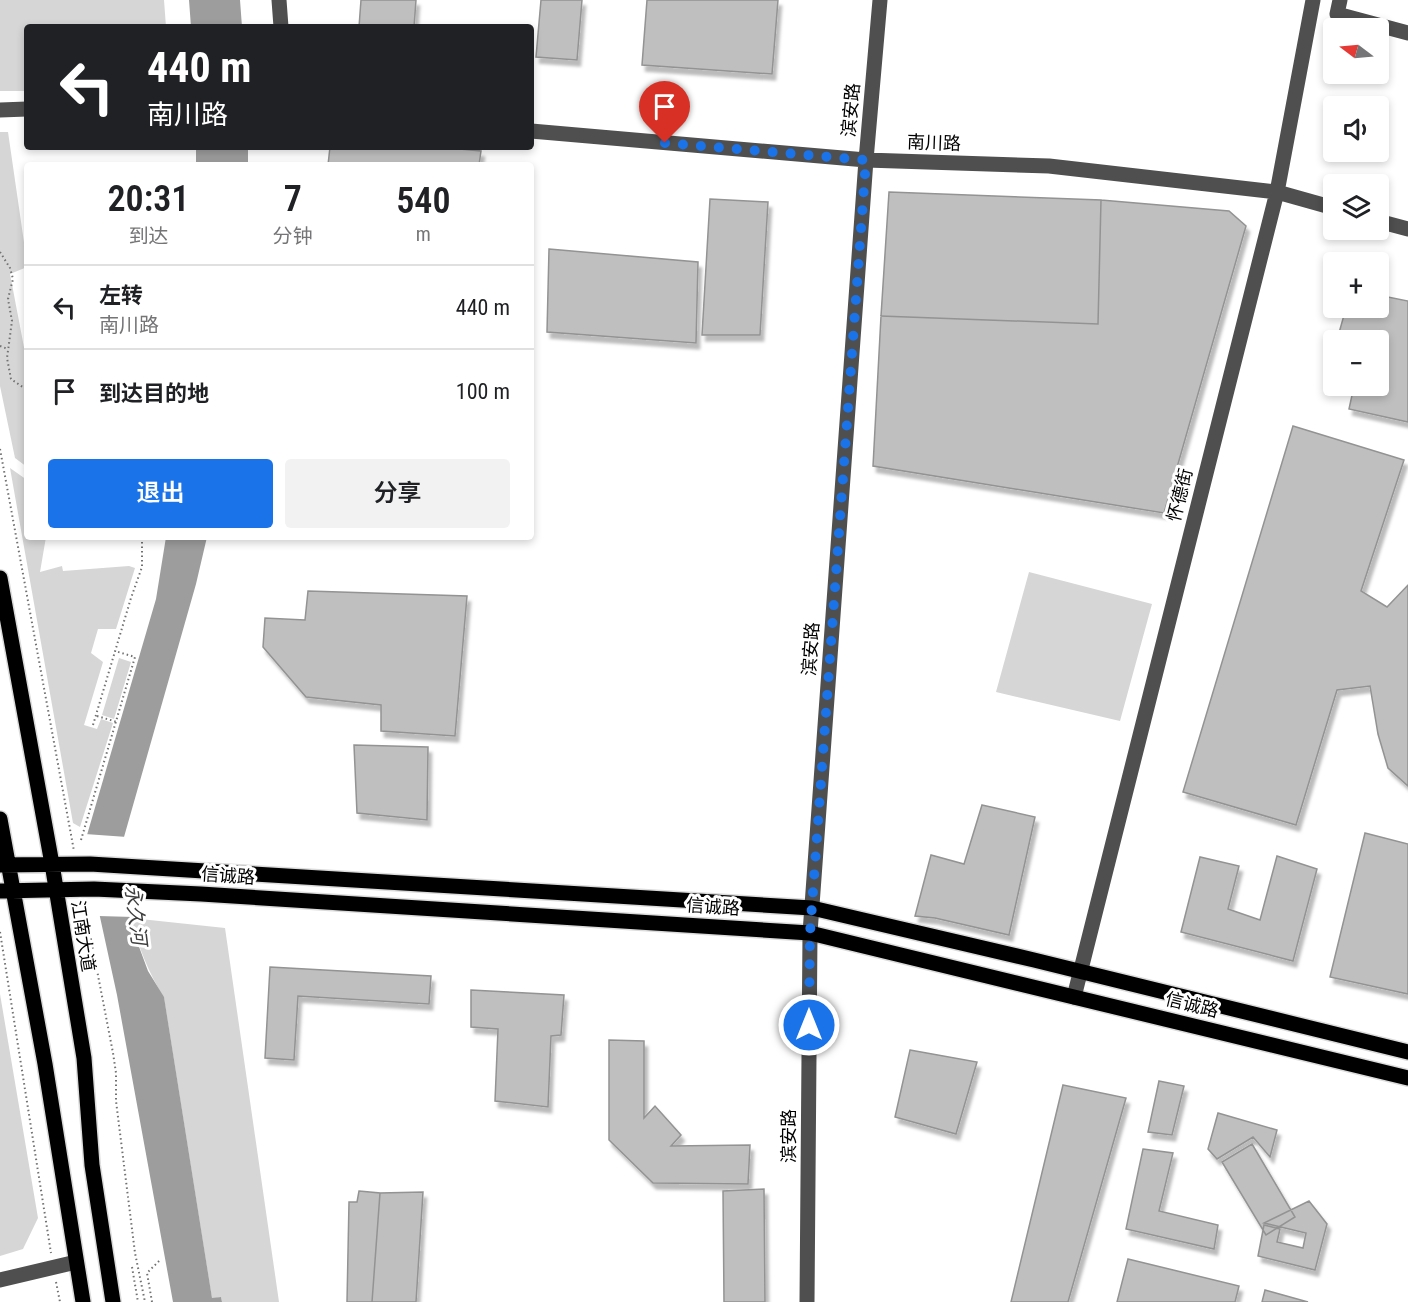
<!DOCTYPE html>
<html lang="zh">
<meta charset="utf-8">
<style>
body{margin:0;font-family:"Roboto Condensed","Noto Sans SC",sans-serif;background:#f2f2f2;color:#202124;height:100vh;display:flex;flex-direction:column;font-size:22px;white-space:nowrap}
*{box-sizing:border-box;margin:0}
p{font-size:20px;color:#757577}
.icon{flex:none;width:33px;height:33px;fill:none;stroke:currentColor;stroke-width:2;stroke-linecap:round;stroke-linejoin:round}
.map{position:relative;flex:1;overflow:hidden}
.sheet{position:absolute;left:24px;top:162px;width:510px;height:378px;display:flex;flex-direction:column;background:#fff;border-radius:6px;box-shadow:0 3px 9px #0003}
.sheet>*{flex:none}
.hud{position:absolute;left:24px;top:24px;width:510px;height:126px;border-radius:6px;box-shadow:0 3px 9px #0003;background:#202124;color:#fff;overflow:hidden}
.needle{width:39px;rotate:286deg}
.fabs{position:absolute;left:1323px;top:18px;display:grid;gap:12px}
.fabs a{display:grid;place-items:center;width:66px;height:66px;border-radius:6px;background:#fff;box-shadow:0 3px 9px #0003;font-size:30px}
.pin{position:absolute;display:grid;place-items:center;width:51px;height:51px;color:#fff;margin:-62px -26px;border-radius:50% 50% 50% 0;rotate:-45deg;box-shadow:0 0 6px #0007}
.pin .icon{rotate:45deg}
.me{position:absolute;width:66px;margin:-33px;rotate:0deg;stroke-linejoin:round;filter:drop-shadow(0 0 4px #0008)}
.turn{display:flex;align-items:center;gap:21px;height:126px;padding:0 24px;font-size:27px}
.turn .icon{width:78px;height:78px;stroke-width:2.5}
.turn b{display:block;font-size:42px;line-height:51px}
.eta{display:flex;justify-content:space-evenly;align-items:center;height:102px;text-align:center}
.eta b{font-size:36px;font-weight:600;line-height:42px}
.action{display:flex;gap:12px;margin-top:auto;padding:12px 24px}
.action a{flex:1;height:69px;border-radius:6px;background:#1a73e8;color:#fff;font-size:24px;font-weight:600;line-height:69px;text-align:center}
.action a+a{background:#f2f2f2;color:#202124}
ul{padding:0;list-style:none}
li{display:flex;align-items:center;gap:18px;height:84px;padding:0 24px;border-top:2px solid #e0e0e0}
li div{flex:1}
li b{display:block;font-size:22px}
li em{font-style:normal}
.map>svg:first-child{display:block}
</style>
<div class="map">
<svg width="1408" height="1302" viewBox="0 0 1408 1302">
<defs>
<filter id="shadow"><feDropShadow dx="3.5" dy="6" stdDeviation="1.5" flood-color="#0004"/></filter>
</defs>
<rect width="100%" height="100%" fill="#fff"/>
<path fill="#d6d6d6" d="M0,0H164L166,27H27V91H0Z
M0,132H8L27,263V267L10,274L27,363V467L15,458L0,386Z
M10,468L27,480V537H46L40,572L62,566L63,571L129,566L135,568L116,629H98L91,653L103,662L84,725L97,729L101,719L113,723L80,827L73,823Z
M1029,572L1152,604L1120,721L996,692Z
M119,658L131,662L114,719L102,715Z
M131,918L225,928L279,1302H222L221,1297L212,1299L164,998C148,971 139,949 131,918Z
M0,994L38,1218L23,1249L0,1256Z"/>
<path fill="#9d9d9d" d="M189,0H240L242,27H191Z
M196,147H248V165H196Z
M166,537H207L196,584L124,837L131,918L138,944L148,971L164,997L212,1298L221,1297L222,1302H173L117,995L100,917L87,835L156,599Z"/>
<path fill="#fff" d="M85,834L127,837L134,917L98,916Z"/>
<path fill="#bfbfbf" stroke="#939393" stroke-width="1.5" filter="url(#shadow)" d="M361,0H416L414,27H359Z
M541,0H582L577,60L536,57Z
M647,0H778L772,74L642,65Z
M330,147H439L481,151L479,165H328Z
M889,192L1101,200L1098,324L881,316Z
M710,199L768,202L760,335H702Z
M1101,200L1229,211L1246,226L1164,513L873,466L881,316L1098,324Z
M549,249L698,262L696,343L547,332Z
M1378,295L1408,301V422L1349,409L1354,386H1378V340H1337L1346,308H1378Z
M1293,426L1404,460L1361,591L1387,607L1408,585V786L1388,768L1378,734L1370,686L1337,690L1296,825L1183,792Z
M308,591L467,596L455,736L381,731V705L306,697L263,647L265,618L305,620Z
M354,745L428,747L427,820L357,813Z
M982,805L1035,817L1009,935L935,918L915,916L931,855L964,864Z
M1365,833L1408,844V994L1330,977Z
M1277,856L1317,869L1293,961L1181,932L1200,857L1239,866L1228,909L1260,920Z
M270,967L431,976L429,1004L298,996L294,1060L265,1058Z
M471,990L564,995L561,1035L551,1036L548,1107L495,1101L498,1029L471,1027Z
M609,1040L644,1041V1118L655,1106L681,1135L671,1146L750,1145L748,1184L653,1183L609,1140Z
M910,1050L977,1062L956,1134L895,1117Z
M1159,1081L1184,1086L1172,1135L1148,1132Z
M1063,1085L1126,1098L1068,1302H1011Z
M1218,1113L1277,1130L1270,1157L1253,1137L1217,1159L1208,1149Z
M1252,1144L1295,1217L1266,1235L1222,1162Z
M1143,1149L1173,1153L1159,1211L1218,1225L1214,1249L1126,1229Z
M764,1189L765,1302H724L723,1191Z
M359,1191L380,1193L372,1302H347L349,1202H357Z
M423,1192L416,1302H372L380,1193Z
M1309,1201L1327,1224L1315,1270L1258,1256L1264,1225L1280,1229L1277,1242L1303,1248L1306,1233L1264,1223Z
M1128,1259L1239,1286L1235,1302H1117Z
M1265,1290L1308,1302H1262Z"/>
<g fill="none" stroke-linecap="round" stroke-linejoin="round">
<defs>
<path id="major" d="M0,578L52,864L84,1058L92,1165L113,1302
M0,819L45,1064L83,1302
M0,865L90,864L812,908L1034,960L1408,1052
M0,891L94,889L201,894L810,933L1408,1078"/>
</defs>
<use href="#major" stroke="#dbdbdb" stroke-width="18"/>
<path stroke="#717171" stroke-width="2" stroke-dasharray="1.5 3" stroke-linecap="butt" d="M181,164V165
M0,252L10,268L13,279L8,299L12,321L7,358L11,379L27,390
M0,346L8,349
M0,449L74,851
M97,716L117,722
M93,725L131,598L142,567V537
M81,840L135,657L115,651
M84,903L113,1053L116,1073V1101L135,1253L145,1302
M0,932L51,1253
M132,1267L138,1302
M56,1282L60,1302
M152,1302L147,1273L160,1260"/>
<path stroke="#4f4f4f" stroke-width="15" d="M279,0L281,27
M1340,0L1337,14L1408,33
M0,110L27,109
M531,131L866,160L1049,166L1277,192L1334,208
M1378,221L1408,229
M1074,997L1277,192L1313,0
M0,1280L76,1262
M807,1302L810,933L866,160L880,0"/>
<use href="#major" stroke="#000" stroke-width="15"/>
</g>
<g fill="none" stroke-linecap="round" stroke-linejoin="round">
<path stroke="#1a73e8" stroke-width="10" stroke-dasharray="0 18" d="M665,143L866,160L810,933L809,1025"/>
</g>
<g text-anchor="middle" stroke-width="6" stroke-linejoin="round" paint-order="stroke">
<g font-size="18" fill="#000" stroke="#fff">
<text transform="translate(851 110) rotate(-85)" y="6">滨安路</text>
<text transform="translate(934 143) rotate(2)" y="6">南川路</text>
<text transform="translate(1180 495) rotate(-76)" y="6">怀德街</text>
<text transform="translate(811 649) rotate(-86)" y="6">滨安路</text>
<text transform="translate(228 876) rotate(4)" y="6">信诚路</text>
<text transform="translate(713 907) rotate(4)" y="6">信诚路</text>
<text transform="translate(83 936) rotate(81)" y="6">江南大道</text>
<text transform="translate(1192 1005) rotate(14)" y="6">信诚路</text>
<text transform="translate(789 1136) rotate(-90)" y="6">滨安路</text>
</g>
<g font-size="20" font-style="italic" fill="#3e3e3e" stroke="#fff">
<text transform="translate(136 915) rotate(83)" y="7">永久河</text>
</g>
</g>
</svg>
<div class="fabs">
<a><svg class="needle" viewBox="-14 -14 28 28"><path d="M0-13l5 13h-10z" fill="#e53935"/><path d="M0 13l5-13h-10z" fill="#757577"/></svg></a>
<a><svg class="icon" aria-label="sound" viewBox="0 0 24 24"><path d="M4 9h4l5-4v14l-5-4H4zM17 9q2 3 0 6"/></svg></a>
<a><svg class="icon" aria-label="layers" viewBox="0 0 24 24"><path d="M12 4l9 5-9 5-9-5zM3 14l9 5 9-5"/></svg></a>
<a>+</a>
<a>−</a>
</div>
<div class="pin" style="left:665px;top:143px;background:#d93025"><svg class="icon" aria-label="arrive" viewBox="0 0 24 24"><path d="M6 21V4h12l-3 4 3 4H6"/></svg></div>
<svg class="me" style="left:809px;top:1025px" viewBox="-20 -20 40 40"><circle r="17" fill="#1a73e8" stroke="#fff" stroke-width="3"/><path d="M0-11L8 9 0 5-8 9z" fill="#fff"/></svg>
<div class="hud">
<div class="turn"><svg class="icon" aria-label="left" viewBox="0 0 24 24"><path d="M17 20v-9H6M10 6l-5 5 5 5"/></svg><div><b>440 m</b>南川路</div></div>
</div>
<section class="sheet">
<div class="eta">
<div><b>20:31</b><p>到达</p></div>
<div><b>7</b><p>分钟</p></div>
<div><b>540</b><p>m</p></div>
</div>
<ul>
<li><svg class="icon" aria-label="left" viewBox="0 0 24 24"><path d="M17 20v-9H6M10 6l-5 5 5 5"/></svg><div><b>左转</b><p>南川路</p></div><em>440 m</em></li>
<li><svg class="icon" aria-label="arrive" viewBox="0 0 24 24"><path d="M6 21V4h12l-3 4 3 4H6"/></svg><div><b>到达目的地</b></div><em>100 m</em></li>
</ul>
<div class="action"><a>退出</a><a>分享</a></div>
</section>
</div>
